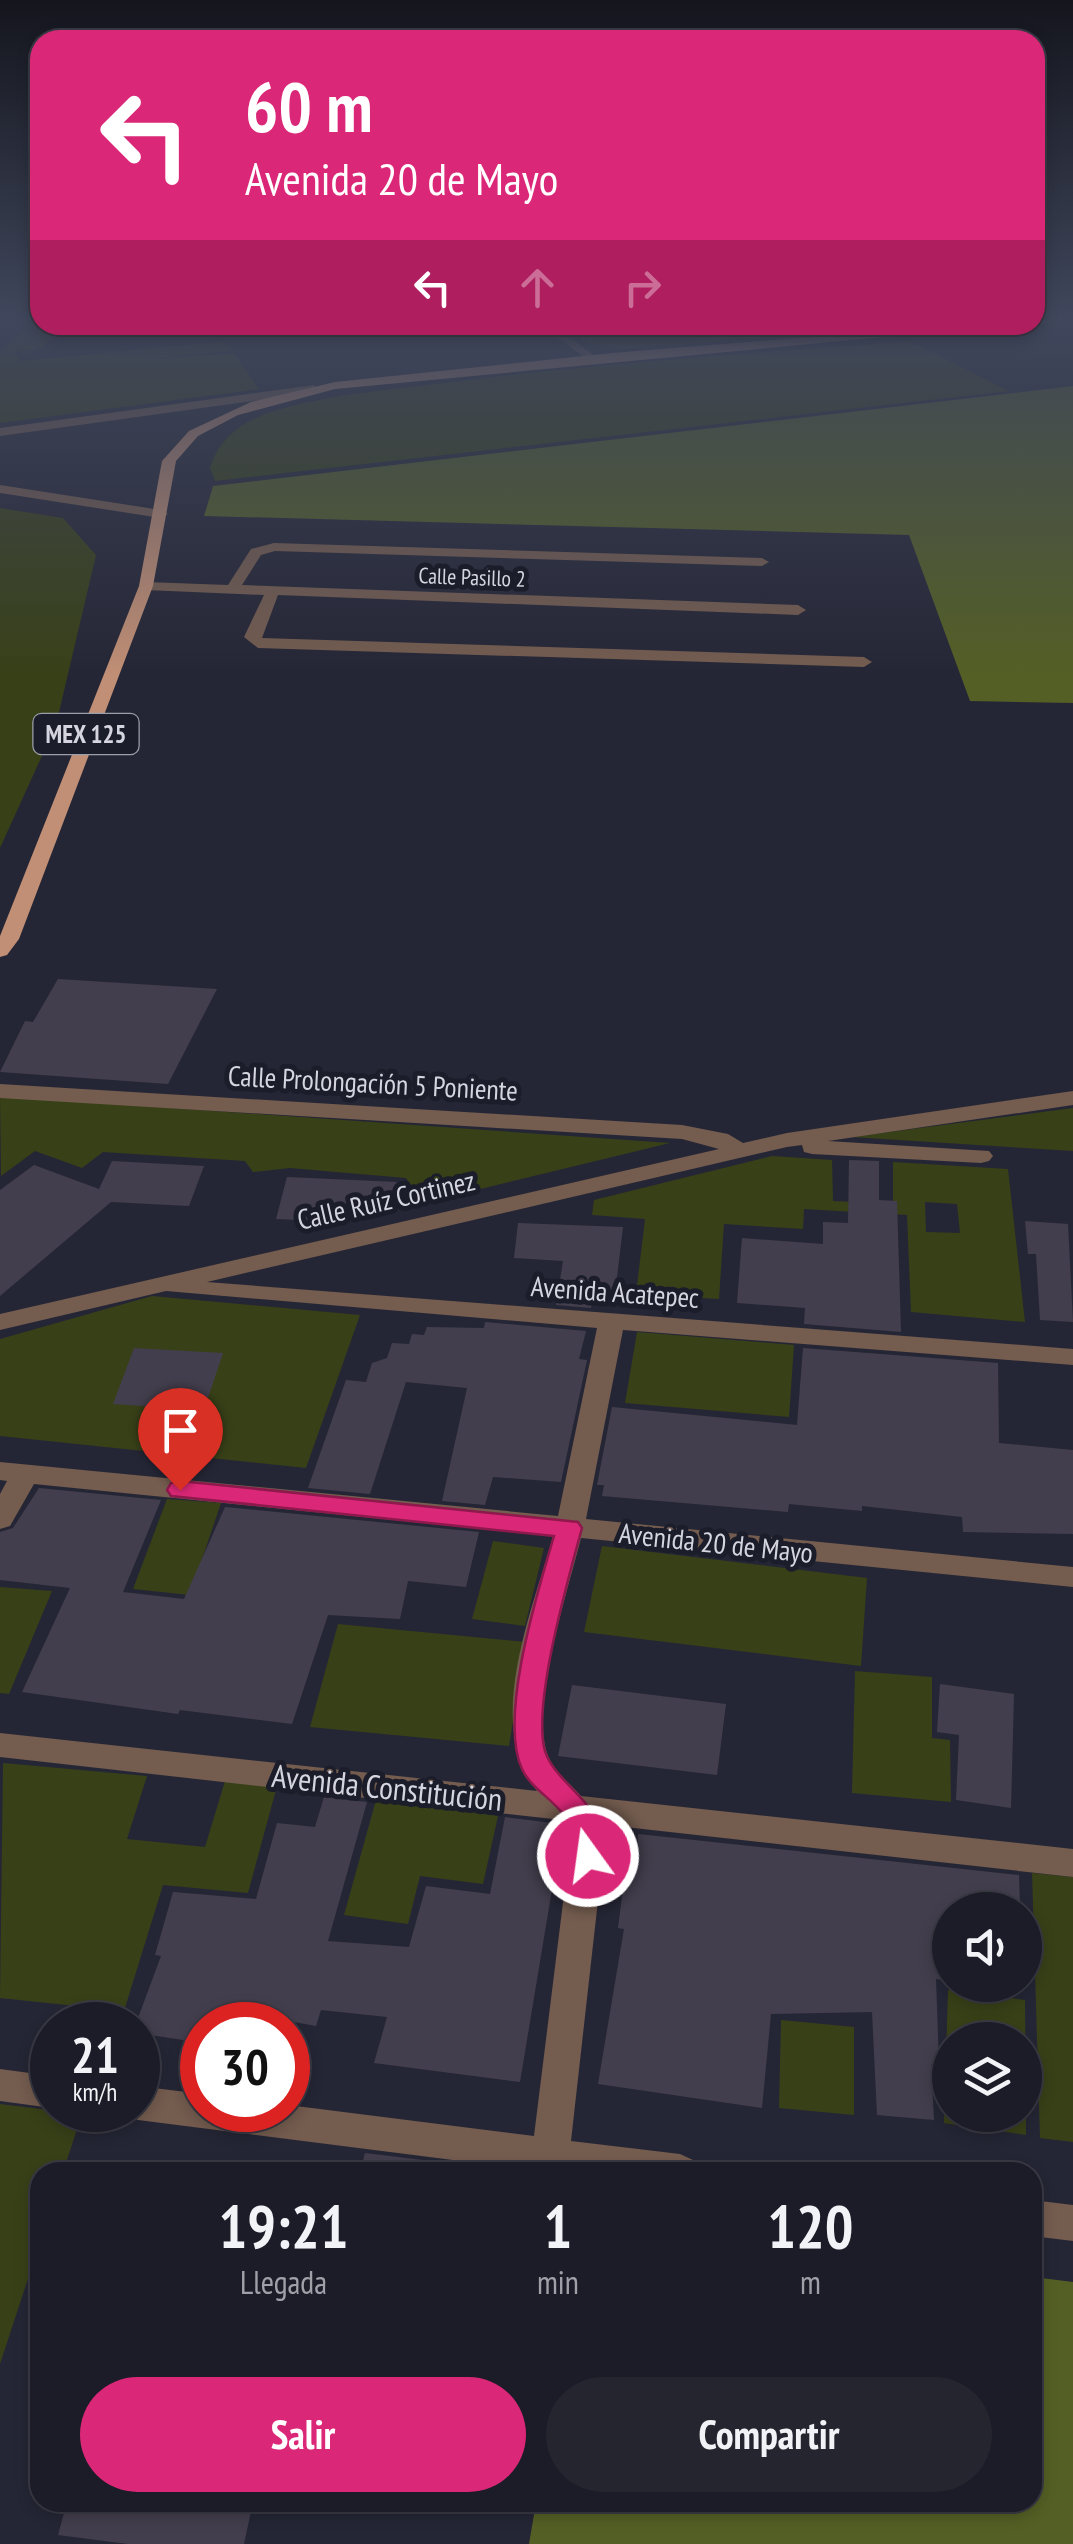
<!DOCTYPE html>
<html lang="es">
<meta charset="utf-8">
<style>
body{margin:0;font-family:"PT Sans Narrow",sans-serif;background:#252530;color:#f1f3f6;height:100vh;display:flex;flex-direction:column;font-size:38px;white-space:nowrap}
*{box-sizing:border-box;margin:0}
p{font-size:32px;color:#a0a1a8}
.icon{flex:none;width:55px;height:55px;fill:none;stroke:currentColor;stroke-width:2;stroke-linecap:round;stroke-linejoin:round}
.map{position:relative;flex:1;overflow:hidden}
.panel{position:absolute;left:30px;top:2162px;width:1012px;height:350px;display:flex;flex-direction:column;background:#1c1c28;border-radius:30px;box-shadow:0 5px 15px #0003,0 0 0 2px #3a3a45}
.panel>*{flex:none}
.top-card{position:absolute;left:30px;top:30px;width:1015px;height:305px;border-radius:30px;box-shadow:0 5px 15px #0003,0 0 0 2px #3a3a45;background:#db2777;color:#fff;overflow:hidden}
.fabs{position:absolute;left:932px;top:1892px;display:grid;gap:20px}
.fabs a{display:grid;place-items:center;width:110px;height:110px;border-radius:50%;background:#1c1c28;box-shadow:0 5px 15px #0003,0 0 0 2px #3a3a45;font-size:50px}
.speed{position:absolute;left:30px;top:2002px;display:flex;gap:20px;font-size:50px;font-weight:700;text-align:center}
.speed>*{display:grid;place-content:center;width:130px;height:130px;border-radius:50%;background:#1c1c28;box-shadow:0 5px 15px #0003,0 0 0 2px #3a3a45;line-height:1}
.speed small{font-size:25px;font-weight:400}
.speed .limit{border:15px solid #d22;background:#fff;color:#111}
.pin{position:absolute;display:grid;place-items:center;width:85px;height:85px;color:#fff;margin:-102px -42px;border-radius:50% 50% 50% 0;rotate:-45deg;box-shadow:0 0 10px #0007}
.pin .icon{rotate:45deg}
.me{position:absolute;width:110px;margin:-55px;rotate:346deg;stroke-linejoin:round;filter:drop-shadow(0 0 8px #0008)}
.turn{display:flex;align-items:center;gap:35px;height:210px;padding:0 50px;font-size:45px}
.turn .icon{width:130px;height:130px;stroke-width:2.5}
.turn b{display:block;font-size:70px;line-height:85px}
.lanes{display:flex;align-items:center;height:95px;padding:0 50px;background:#0003;justify-content:center;gap:50px;direction:ltr}
.lanes .off{opacity:.35}
.eta{display:flex;justify-content:space-evenly;align-items:center;height:170px;text-align:center}
.eta b{font-size:60px;font-weight:700;line-height:70px}
.action{display:flex;gap:20px;margin-top:auto;padding:20px 50px}
.action a{flex:1;height:115px;border-radius:60px;background:#db2777;color:#fff;font-size:40px;font-weight:700;line-height:115px;text-align:center}
.action a+a{background:#252530;color:#f1f3f6}
.map>svg:first-child{display:block}
</style>
<div class="map">
<svg width="1073" height="2544" viewBox="0 0 1073 2544">
<rect width="100%" height="100%" fill="#252635"/>
<path fill="#384018" fill-rule="evenodd" d="M32,321H40V325H65L42,348L15,352L20,361L227,341L233,351L144,359L234,353L259,389L0,423V353Z
M563,325H923L622,349L588,343Z
M910,341L1009,391L215,481L210,468C218,440 241,422 268,413C330,393 398,389 463,381C611,362 761,353 910,341Z
M0,508L63,518L96,555L56,725L0,848Z
M0,1096L670,1143L423,1203L406,1178L290,1168L253,1172L245,1161L103,1152L82,1168L35,1151L1,1176Z
M1073,1108V1151L851,1137Z
M772,1156L832,1160L833,1201L893,1204V1162L1008,1169L1025,1322L911,1312L907,1215L804,1209L803,1229L724,1224L719,1299L636,1294L645,1219L592,1215L594,1200ZM925,1202L957,1204L960,1233L926,1232Z
M152,1296L360,1315L306,1468L0,1436V1339Z
M637,1332L794,1345L789,1417L625,1403Z
M167,1499L221,1503L190,1595L133,1589Z
M493,1541L544,1548L525,1626L472,1619Z
M602,1546L867,1578L861,1666L584,1632Z
M0,1587L52,1591L9,1694L0,1693Z
M338,1624L526,1642L509,1746L310,1727Z
M855,1671L932,1677V1738L950,1740L951,1802L852,1793Z
M3,1763L147,1776L127,1839L205,1847L225,1781L277,1786L248,1893L163,1885L124,2011L0,1998Z
M376,1800L498,1816L483,1884L420,1876L408,1924L344,1915Z
M1032,1873L1073,1877V2142L1040,2138Z
M948,1990L1025,2000L1026,2135L944,2123ZM950,2040H1025V2115H950Z
M781,2020L854,2027V2115L779,2108Z
M0,2104L82,2114L63,2172H40V2242L0,2364Z"/>
<path fill="#545f25" d="M1073,386V703L970,701L909,535L204,516L213,486Z
M1033,2277L1073,2282V2544H529L536,2503L1032,2502Z"/>
<path fill="#433e4d" d="M58,979L217,989L168,1084L0,1072L25,1021L33,1022Z
M849,1160L879,1161V1200L897,1201L901,1332L804,1324L805,1308L737,1303L742,1238L823,1244V1222L848,1223Z
M112,1161L204,1166L189,1206L111,1202L0,1296V1190L34,1165L99,1189Z
M287,1177L397,1182L391,1208L325,1221L276,1219Z
M1025,1221L1068,1224L1073,1322L1040,1320L1036,1254H1028Z
M518,1223L623,1227L615,1294L594,1293L591,1308L556,1305L563,1261L514,1258Z
M485,1322L586,1331L579,1359L587,1360L561,1482L493,1477L485,1505L442,1501L467,1388L406,1382L370,1494L308,1488L346,1380L366,1382L372,1363L387,1358L392,1343L409,1344L412,1334L424,1335L427,1327L484,1328Z
M134,1348L223,1353L204,1410L113,1404Z
M803,1348L998,1363L999,1443L1073,1450V1534L963,1532L962,1517L862,1506V1511L789,1504L788,1512L602,1496L604,1485H597L612,1407L797,1425Z
M39,1488L161,1500L123,1592L184,1599L225,1507L479,1532L466,1587L408,1581L400,1619L328,1615L292,1724L180,1710L178,1714L22,1692L70,1588L0,1580V1532L13,1528Z
M940,1684L1014,1694L1011,1808L956,1800L959,1735L937,1732Z
M572,1685L726,1704L717,1775L558,1756Z
M324,1797L367,1802L328,1941L409,1947L426,1886L490,1894L505,1817L560,1824L562,1829L520,2082L374,2063L387,2017L321,2010L316,2026L222,2009L217,2025H202V2043L138,2033V2018L161,1956L155,1955L173,1892L256,1899L277,1823L315,1827Z
M638,1834L1019,1875L1020,1910H950V1981L936,1979L939,2065L931,2064L934,2120L877,2115L872,2012L771,2014L762,2108L598,2084L624,1929L618,1928L626,1865L636,1866Z
M365,2153L464,2165V2172H360Z
M67,2502H253L244,2544H128L58,2535Z"/>
<g fill="none" stroke-linecap="round" stroke-linejoin="round">
<path fill="#745c4f" fill-rule="evenodd" d="M540,325H553L599,359L589,361Z
M314,385L318,392L0,436V428Z
M0,485L161,510L168,514L161,518L0,493Z
M274,543L762,558L769,562L762,566L275,551L261,555L242,585L798,605L806,610L798,615L278,595L262,638L864,657L872,662L864,667L258,648L244,637L264,595L146,590L139,586L146,582L228,585L251,549Z
M0,1084L682,1125L728,1134L743,1143L787,1133L1073,1091V1105L828,1141L989,1151L993,1156L989,1161L981,1163L812,1154L804,1152L802,1145L787,1147L207,1282L1073,1349V1365L623,1330L586,1519L1073,1567V1587L581,1538C569,1588 526,1715 550,1760C557,1774 571,1784 581,1796L1073,1849V1877L598,1824L605,1838L571,2141L680,2154L693,2160L699,2172H548L138,2120L125,2115L123,2110H138V2086L202,2094V2110H288V2105L534,2136L571,1838L562,1820L0,1757V1733L537,1791C483,1724 533,1610 553,1536L34,1484L10,1526L0,1529V1494L7,1481L0,1480V1462L558,1516L597,1328L166,1291L0,1330V1314L719,1149L682,1139L0,1098Z
M0,2069L52,2076V2108L0,2101Z
M1032,2200L1073,2205V2241L1032,2236Z"/>
<path fill="#c18f75" fill-rule="evenodd" d="M1035,321H1064L1035,325Z
M962,325H1011L335,389L238,415L198,436L176,461L153,586L19,939L7,955L0,957V936L139,586L162,461L189,431L251,402L335,382L612,353Z"/>
</g>
<linearGradient id="sky" x2="0" y2="1"><stop stop-color="#14151d"/><stop offset="0.47" stop-color="#40475c"/><stop offset="1" stop-color="#40475c" stop-opacity="0"/></linearGradient>
<rect width="1073" height="677" fill="url(#sky)"/>
<path fill="#db2777" stroke="#8e194d" stroke-width="2.5" d="M180,1481L578,1522L582,1528C568,1580 534,1697 544,1747C551,1786 625,1813 598,1865L588,1869L577,1865C568,1849 574,1830 563,1814C551,1798 530,1787 522,1769C498,1717 538,1591 554,1536L171,1496L167,1490L171,1483Z"/>
<g text-anchor="middle" stroke-width="10" stroke-linejoin="round" paint-order="stroke">
<g font-size="22" fill="#d4d5df" stroke="#1b1d2a">
<text transform="translate(472 577) rotate(2)" y="8">Calle Pasillo 2</text>
</g>
<rect fill="#1b1d2a" stroke="#9c9ea9" stroke-width="2.5" x="33.5" y="714" width="105" height="40" rx="8"/>
<g font-size="25" font-weight="bold" fill="#d4d5df">
<text x="86" y="743">MEX 125</text>
</g>
<g font-size="28" fill="#d4d5df" stroke="#1b1d2a">
<text transform="translate(373 1083) rotate(3)" y="10">Calle Prolongación 5 Poniente</text>
<text transform="translate(386 1200) rotate(-13)" y="10">Calle Ruíz Cortinez</text>
<text transform="translate(615 1292) rotate(4)" y="10">Avenida Acatepec</text>
<text transform="translate(716 1543) rotate(6)" y="10">Avenida 20 de Mayo</text>
</g>
<g font-size="32" fill="#d4d5df" stroke="#1b1d2a">
<text transform="translate(387 1788) rotate(6)" y="11">Avenida Constitución</text>
</g>
</g>
</svg>
<div class="fabs">
<a><svg class="icon" aria-label="sound" viewBox="0 0 24 24"><path d="M4 9h4l5-4v14l-5-4H4zM17 9q2 3 0 6"/></svg></a>
<a><svg class="icon" aria-label="layers" viewBox="0 0 24 24"><path d="M12 4l9 5-9 5-9-5zM3 14l9 5 9-5"/></svg></a>
</div>
<div class="speed"><div>21<small>km/h</small></div><div class="limit">30</div></div>
<div class="pin" style="left:180px;top:1490px;background:#d93025"><svg class="icon" aria-label="arrive" viewBox="0 0 24 24"><path d="M6 21V4h12l-3 4 3 4H6"/></svg></div>
<svg class="me" style="left:588px;top:1856px" viewBox="-20 -20 40 40"><circle r="17" fill="#db2777" stroke="#fff" stroke-width="3"/><path d="M0-11L8 9 0 5-8 9z" fill="#fff"/></svg>
<div class="top-card">
<div class="turn"><svg class="icon" aria-label="left" viewBox="0 0 24 24"><path d="M17 20v-9H6M10 6l-5 5 5 5"/></svg><div><b>60 m</b>Avenida 20 de Mayo</div></div>
<div class="lanes"><svg class="icon" aria-label="left" viewBox="0 0 24 24"><path d="M17 20v-9H6M10 6l-5 5 5 5"/></svg><svg class="icon off" aria-label="ahead" viewBox="0 0 24 24"><path d="M12 20V5M6 11l6-6 6 6"/></svg><svg class="icon off" aria-label="right" viewBox="0 0 24 24"><path d="M7 20v-9h11M14 6l5 5-5 5"/></svg></div>
</div>
<section class="panel">
<div class="eta">
<div><b>19:21</b><p>Llegada</p></div>
<div><b>1</b><p>min</p></div>
<div><b>120</b><p>m</p></div>
</div>
<div class="action"><a>Salir</a><a>Compartir</a></div>
</section>
</div>
